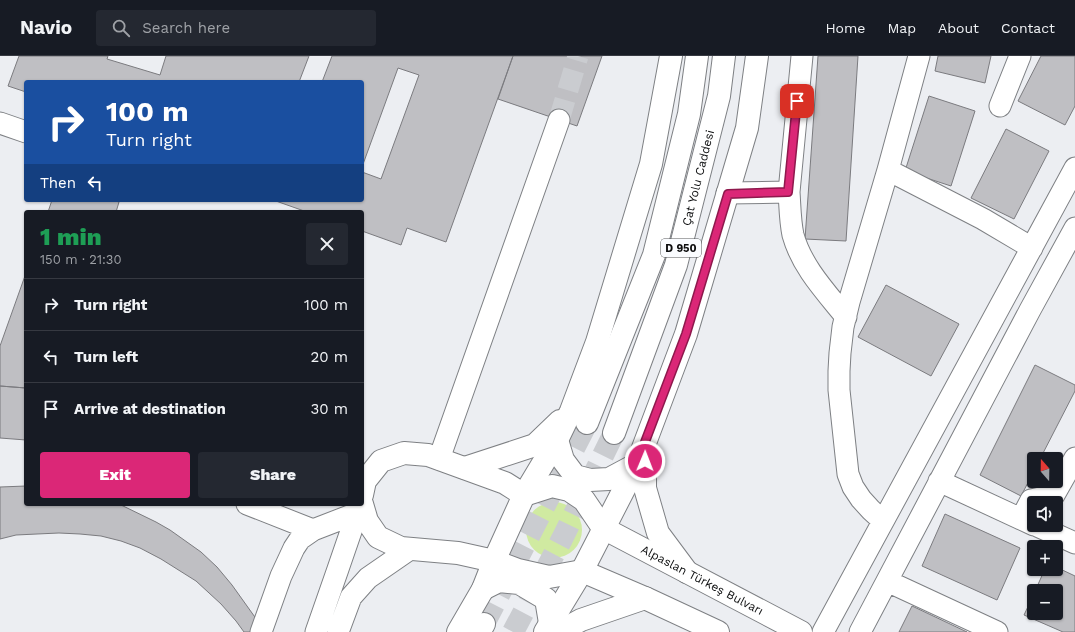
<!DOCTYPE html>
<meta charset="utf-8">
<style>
body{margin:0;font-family:"Work Sans",sans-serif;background:#242831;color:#f1f3f6;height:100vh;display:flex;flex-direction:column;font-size:15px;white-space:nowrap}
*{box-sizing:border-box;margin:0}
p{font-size:13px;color:#9ea1a6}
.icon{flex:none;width:22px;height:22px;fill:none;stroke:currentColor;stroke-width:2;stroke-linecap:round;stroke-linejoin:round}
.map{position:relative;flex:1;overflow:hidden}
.sheet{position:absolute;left:24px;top:154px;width:340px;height:296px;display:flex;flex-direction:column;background:#171b24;border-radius:4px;box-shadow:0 1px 3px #0004}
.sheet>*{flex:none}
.top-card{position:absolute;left:24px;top:24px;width:340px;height:122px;border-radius:4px;box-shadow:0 1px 3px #0004;background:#1a4fa0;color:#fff;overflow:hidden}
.needle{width:26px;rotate:340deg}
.fabs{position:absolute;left:1027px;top:396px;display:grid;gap:8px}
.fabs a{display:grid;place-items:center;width:36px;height:36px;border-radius:4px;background:#171b24;box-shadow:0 1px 3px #0004;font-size:20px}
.pin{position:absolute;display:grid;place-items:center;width:34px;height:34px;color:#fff;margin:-17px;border-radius:8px;box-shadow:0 2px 6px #0006}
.me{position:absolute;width:44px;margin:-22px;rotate:1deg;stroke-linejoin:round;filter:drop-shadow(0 0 3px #0008)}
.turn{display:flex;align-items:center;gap:14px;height:84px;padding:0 16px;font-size:18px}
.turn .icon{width:52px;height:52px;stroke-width:2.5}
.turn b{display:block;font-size:28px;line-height:34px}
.then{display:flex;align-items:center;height:38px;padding:0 16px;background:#0003;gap:8px;font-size:15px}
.round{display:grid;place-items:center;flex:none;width:42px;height:42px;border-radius:4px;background:#242831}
.summary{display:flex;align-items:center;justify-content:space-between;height:68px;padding:0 16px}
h1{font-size:24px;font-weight:800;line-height:30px;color:#1e9e55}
.button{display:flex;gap:8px;margin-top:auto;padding:8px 16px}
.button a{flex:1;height:46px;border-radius:4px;background:#db2777;color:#fff;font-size:16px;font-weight:800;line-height:46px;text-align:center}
.button a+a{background:#242831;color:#f1f3f6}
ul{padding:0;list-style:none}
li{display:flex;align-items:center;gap:12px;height:52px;padding:0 16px;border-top:1px solid #363941}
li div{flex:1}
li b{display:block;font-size:15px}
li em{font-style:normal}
header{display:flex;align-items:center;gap:24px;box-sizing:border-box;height:56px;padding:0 20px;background:#171b24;border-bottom:1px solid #363941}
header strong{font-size:19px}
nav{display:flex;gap:22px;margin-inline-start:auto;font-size:14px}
.search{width:280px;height:36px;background:#242831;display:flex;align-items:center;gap:10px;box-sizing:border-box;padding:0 14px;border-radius:4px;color:#9ea1a6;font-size:15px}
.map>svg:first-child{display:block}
</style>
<header>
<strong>Navio</strong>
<div class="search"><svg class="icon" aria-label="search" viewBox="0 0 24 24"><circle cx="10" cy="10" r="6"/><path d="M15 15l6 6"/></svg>Search here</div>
<nav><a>Home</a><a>Map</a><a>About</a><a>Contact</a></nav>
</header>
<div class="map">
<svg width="1075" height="576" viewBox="0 0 1075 576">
<rect width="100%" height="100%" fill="#eceef2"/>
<path fill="#d0eaa1" d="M526 474a28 28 0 1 1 56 0a28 28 0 1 1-56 0Z"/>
<path fill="#bfbfc3" stroke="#7b7b7f" d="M19,0H108L107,3L160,19L166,0H309L299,26H26V36L8,30Z
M332,0H513L446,186L407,172L401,189L362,175V156H307L273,144H362V116L381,123L419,19L398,12L362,111V26H322Z
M513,0H602L577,70L498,43Z
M818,0H858L846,185L805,183Z
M938,0H991L985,27L935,15Z
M1041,0H1075V50L1065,69L1018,45Z
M929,40L975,55L951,130L905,115Z
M1006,73L1049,95L1014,163L971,142Z
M52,144H112L119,146L116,156H48Z
M26,217V332L0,330V290Z
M886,229L959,268L931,320L858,281Z
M1035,309L1075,329V335L1040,403H1034V415L1021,440L980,419Z
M0,330L26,332V384L0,382Z
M26,430V448H119L156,466L170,474L201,496L217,511L232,529L257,564L253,576H244L236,565L221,548L196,525L161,503L140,492L121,485L101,480L80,478L59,477L37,478L16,479L0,483V431Z
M945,458L1020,492L997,544L922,510Z
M1056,511L1075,520V576H1063L1024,559L1034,538V557H1056V535H1035L1045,513H1056Z
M912,550L967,576H899Z"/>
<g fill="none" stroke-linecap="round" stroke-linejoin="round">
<path stroke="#caccd0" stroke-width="21" stroke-dasharray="21 10" stroke-linecap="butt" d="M559,64L578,0"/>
<path stroke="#caccd0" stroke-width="22" stroke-dasharray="22 11" stroke-linecap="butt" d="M484,568L587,367
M513,576L562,483L614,377"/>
<defs>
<path id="minor" d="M1000,50L1020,0
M0,67L26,76
M888,114L983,163L1032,192
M789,136C790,150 790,165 793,179C802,211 825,235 846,261
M727,137L789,136L802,0
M439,403L559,64
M939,425L1034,469
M247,448L313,474
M1021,463L1031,444L1054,439L1075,402
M883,465L871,454L861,443L853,431L848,418L839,334V315L840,297L843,271L849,246L888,114L919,0
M1035,469L1075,487
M887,525L997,576
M261,576L281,520L294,492L300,483L313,474L357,457
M316,576L338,513L360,449
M338,576L351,541L368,522L410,493
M823,576L1075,112
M860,576L1030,254L1075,172"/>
<g id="major">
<path id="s1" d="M603,472L801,576"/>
<path d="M582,515L645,542L718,576"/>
</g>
<g id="highway">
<path d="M587,367L654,199L689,58L697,0"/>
<path id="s2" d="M614,377L676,209L719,40L724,0"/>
<path d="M557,384L563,404L575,420L590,424L609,423L637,408"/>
<path d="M645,395V432L658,477L687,516"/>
<path d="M465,412L535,389L560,365"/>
<path d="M362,439L365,425L381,405L404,397L428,399L505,427L524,439L552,430L569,434L584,444L603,472"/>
<path d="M362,448L367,465L378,481L401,492L458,497L494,505L518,514L549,521L582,515"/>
<path d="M483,533L499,525L519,527L546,543L550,567"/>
<path d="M458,576L483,533L494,505L524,439L557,384L571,355L597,286L651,108L671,0"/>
<path d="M479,576L484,568"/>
<path d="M545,576L582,515L637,408L686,278L747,72L757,0"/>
<path d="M559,576L581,564L645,542"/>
</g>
</defs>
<use href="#minor" stroke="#7e8084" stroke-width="23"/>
<use href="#major" stroke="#7e8084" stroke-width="24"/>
<use href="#highway" stroke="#7e8084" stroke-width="24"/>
<use href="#minor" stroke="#fff" stroke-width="21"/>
<use href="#major" stroke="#fff" stroke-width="22"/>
<use href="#highway" stroke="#fff" stroke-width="22"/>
</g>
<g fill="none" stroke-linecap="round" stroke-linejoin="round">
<defs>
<path id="route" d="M645,405V386L686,278L728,138L788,136L797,45"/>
</defs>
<use href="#route" stroke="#8e194d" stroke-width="10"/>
<use href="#route" stroke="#db2777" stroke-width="7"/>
</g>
<g text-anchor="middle" stroke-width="4" stroke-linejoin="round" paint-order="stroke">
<rect fill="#fafcff" stroke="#535556" stroke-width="1" x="661" y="183" width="40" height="18" rx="3"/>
<g font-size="11" font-weight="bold" fill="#0c0d0e">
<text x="681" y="196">D 950</text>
</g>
<g font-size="12" fill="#0c0d0e" stroke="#fafcff">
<text dy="4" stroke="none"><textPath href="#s2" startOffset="269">Çat Yolu Caddesi</textPath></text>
<text dy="4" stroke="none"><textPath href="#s1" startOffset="112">Alpaslan Türkeş Bulvarı</textPath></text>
</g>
</g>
</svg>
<div class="fabs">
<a><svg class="needle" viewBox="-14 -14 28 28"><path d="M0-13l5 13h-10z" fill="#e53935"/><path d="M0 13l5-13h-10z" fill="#9ea1a6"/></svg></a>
<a><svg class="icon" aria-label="sound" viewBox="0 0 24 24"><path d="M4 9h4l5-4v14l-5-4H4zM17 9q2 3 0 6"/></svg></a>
<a>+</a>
<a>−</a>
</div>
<div class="pin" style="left:797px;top:45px;background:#d93025"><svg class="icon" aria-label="arrive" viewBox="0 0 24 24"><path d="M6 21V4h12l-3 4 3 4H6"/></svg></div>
<svg class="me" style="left:645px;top:405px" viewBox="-20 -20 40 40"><circle r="17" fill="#db2777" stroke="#fff" stroke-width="3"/><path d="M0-11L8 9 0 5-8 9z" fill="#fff"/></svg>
<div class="top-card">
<div class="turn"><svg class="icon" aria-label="right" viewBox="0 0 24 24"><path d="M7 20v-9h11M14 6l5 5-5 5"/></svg><div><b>100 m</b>Turn right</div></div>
<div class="then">Then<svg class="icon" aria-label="left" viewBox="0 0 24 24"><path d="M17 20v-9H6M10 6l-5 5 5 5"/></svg></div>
</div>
<section class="sheet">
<div class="summary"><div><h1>1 min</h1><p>150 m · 21:30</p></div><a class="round"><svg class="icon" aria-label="close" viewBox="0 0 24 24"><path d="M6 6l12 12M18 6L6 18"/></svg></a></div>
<ul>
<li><svg class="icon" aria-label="right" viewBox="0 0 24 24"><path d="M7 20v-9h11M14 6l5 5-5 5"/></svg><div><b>Turn right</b></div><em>100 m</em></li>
<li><svg class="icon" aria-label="left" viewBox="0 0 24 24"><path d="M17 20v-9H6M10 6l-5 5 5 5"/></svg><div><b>Turn left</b></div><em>20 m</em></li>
<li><svg class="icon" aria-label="arrive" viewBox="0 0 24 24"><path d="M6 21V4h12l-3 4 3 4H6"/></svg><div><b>Arrive at destination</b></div><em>30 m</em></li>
</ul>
<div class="button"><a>Exit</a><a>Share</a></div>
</section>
</div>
